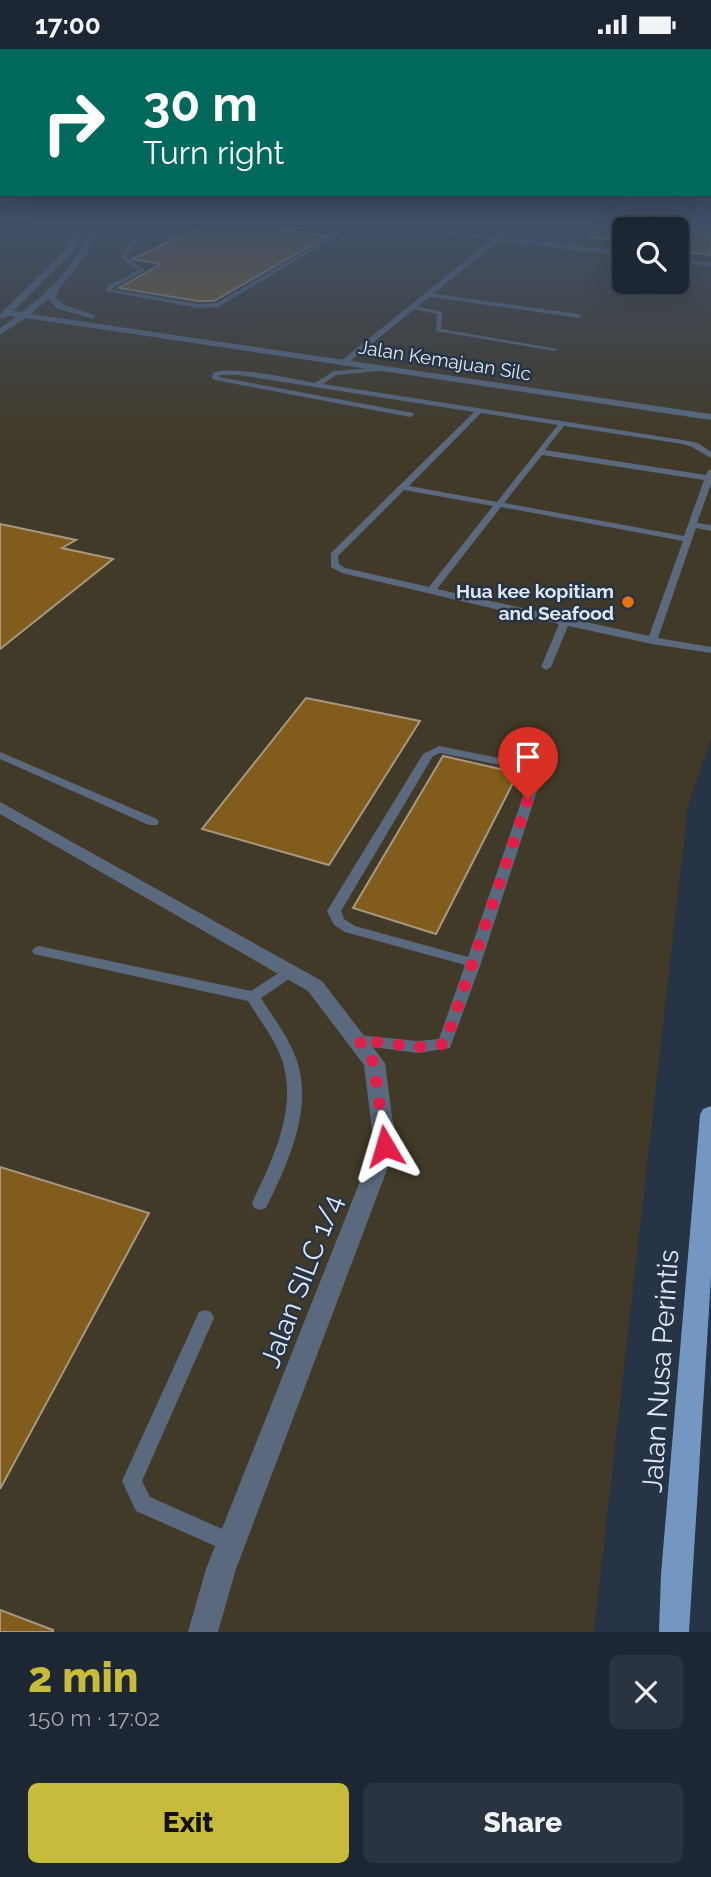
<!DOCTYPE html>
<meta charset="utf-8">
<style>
body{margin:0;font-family:Raleway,sans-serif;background:#2a3340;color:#f1f3f6;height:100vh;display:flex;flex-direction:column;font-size:26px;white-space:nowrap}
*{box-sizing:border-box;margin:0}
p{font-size:23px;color:#a0a5ac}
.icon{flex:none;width:38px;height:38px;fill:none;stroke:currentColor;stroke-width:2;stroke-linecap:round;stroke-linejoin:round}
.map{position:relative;height:1583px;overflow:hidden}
.details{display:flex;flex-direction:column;background:#1d2734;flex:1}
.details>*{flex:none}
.top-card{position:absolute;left:0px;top:0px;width:712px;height:147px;box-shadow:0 7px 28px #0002,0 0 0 2px #3b444f;background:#00695c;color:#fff;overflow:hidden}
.fabs{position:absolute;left:612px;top:168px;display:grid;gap:14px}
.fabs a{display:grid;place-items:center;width:77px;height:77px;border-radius:10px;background:#1d2734;box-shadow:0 7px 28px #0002,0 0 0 2px #3b444f;font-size:35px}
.pin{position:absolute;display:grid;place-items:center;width:60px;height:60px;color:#fff;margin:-72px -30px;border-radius:50% 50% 50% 0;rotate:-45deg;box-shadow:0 0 7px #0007}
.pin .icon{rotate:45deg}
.me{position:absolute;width:77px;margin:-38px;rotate:353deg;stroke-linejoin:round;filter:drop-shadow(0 0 5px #0008)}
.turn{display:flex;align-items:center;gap:24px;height:147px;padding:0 28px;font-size:32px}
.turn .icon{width:91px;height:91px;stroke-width:2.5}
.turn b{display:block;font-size:49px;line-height:60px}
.round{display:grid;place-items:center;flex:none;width:74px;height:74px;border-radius:10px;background:#2a3340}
.overview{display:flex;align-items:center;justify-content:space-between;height:119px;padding:0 28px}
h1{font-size:42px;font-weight:800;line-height:52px;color:#c7bb3b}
.cta{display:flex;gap:14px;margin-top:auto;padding:14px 28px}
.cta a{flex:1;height:80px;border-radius:10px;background:#c7bb3b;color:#111;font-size:28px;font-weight:800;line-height:80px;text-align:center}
.cta a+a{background:#2a3340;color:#f1f3f6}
.status{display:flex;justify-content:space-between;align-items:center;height:49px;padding:0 35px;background:#1d2734;direction:ltr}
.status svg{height:19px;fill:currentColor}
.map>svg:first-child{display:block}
</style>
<div class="status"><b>17:00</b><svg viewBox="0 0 49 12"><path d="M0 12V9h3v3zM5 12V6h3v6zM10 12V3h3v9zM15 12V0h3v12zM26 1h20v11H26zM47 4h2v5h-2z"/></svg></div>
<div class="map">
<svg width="711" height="1583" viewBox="0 0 711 1583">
<rect width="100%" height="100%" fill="#273446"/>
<path fill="#413a28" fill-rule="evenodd" d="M0,173H711V689L688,757L594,1583H0ZM625,180H677V233H625Z"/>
<path fill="#825c1c" stroke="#a89882" stroke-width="2" d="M210,173H231L327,187L214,252H198L119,239L161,215L133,210Z
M604,173H625V192L589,188Z
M677,173H711V206L677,202Z
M0,475L76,491L62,499L113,510L0,600Z
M306,649L420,672L329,816L202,780Z
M443,707L518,724L436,885L353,859Z
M0,1118L149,1164L0,1440Z
M0,1561L53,1581V1583H0Z"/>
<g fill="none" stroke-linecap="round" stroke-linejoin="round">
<path fill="#5b697e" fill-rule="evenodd" d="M166,173H172L138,192L126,208L144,220V222L111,240L198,255L217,254L335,185L261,175L259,173L343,184L218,258L198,259L106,242L107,237L138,221L120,209C130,189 147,182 166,173Z
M571,173H576L562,188H558Z
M427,244L579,265L582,267L579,269L425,247Z
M412,256L442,263L441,280L558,300L555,302L436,282L437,265L410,259Z
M386,318L389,320L388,321L336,326L323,335L683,391L698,394L711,403V409L692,398L683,395L564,377L545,401L706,426L708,421H711V435L697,474L711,476V482L696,479L658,589L711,598V604L652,595L568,577L551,618L546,621L541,618L559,575L342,524L331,518V504L474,363L238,326H219V328L413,364L414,366L410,368L215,331L212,329L213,324C232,316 292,330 315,334L334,322ZM481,364L558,376L497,453L409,437ZM542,406L704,431L684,487L504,454ZM404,441L493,457L429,538L345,519L339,515L338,507ZM501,458L683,492L649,587L437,540Z
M439,697L533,716L542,727L481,914L450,999L418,1004L358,996L353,995L351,991L353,987L358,986L418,992L439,990L465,916L345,883L334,876L327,862L423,705ZM440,704L525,721L530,727L468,908L355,877L344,870L341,862L433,707Z
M0,703L157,770L159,773L157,776H149L0,710Z
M39,897L251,942L285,920H295L297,923L295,926L261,949C274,970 291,991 298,1015C312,1064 287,1116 266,1159L260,1161L254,1159L252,1154C272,1112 297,1062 283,1014C276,991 260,972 248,952L34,905L32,902L34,899Z
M205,1261L211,1263L214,1269L142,1432L150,1448L238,1487L241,1494L238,1501L231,1504L136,1462L122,1432L199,1263Z"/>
<path fill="#5b697e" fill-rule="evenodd" d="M20,173H29L0,187V182Z
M354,173L496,187L514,173H521L504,188L625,203V207L499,192L344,317L341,316V312L491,191L357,175Z
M677,209L711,214V218L677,213Z
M0,753L322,932L385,1014L396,1097L236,1520L218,1583H188L206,1520L374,1097L364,1016L308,942L0,765Z"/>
<path fill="#5b697e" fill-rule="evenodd" d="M77,173H85L74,202L13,262L22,263C54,239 79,211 93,173H99L87,205L59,240L56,249L64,256L94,266V270L58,260L48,250L31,265L711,365V371L25,269L0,286V279L16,268L8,267L3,270L0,269V265L67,199Z"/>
<path fill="#7497c1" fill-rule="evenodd" d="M711,1057V1228L689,1583H659L661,1525L700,1066L703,1060Z"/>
</g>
<linearGradient id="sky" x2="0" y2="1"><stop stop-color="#151d26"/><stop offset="0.44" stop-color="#415068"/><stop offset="1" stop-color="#415068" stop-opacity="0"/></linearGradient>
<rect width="711" height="394" fill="url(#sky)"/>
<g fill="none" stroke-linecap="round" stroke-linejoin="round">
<path stroke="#e11d48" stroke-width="12" stroke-dasharray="0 21.6" d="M385,1097L374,1014L359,991L418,998L445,995L528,750"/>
</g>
<circle fill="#e8710a" stroke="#273446" stroke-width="2.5" cx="628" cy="553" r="7"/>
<g text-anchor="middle" stroke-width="5" stroke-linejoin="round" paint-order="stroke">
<g font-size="19" fill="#dee6f2" stroke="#273446">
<text transform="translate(445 311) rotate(9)" y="7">Jalan Kemajuan Silc</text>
</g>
<g font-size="19" font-weight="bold" fill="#dee6f2" stroke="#273446" text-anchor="end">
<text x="614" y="549">Hua kee kopitiam<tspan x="614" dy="22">and Seafood</tspan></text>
</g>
<g font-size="28" fill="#dee6f2" stroke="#273446">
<text transform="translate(301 1232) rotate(-69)" y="10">Jalan SILC 1/4</text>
<text transform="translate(660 1322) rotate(-86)" y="10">Jalan Nusa Perintis</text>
</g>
</g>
</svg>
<div class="fabs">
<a><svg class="icon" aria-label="search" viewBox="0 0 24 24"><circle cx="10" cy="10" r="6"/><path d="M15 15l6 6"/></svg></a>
</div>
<div class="pin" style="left:528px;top:750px;background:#d93025"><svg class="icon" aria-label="arrive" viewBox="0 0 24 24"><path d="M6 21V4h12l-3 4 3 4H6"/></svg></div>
<svg class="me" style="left:385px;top:1097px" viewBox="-20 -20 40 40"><path d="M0-17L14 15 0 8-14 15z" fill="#e11d48" stroke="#fff" stroke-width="4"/></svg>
<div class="top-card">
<div class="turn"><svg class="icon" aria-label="right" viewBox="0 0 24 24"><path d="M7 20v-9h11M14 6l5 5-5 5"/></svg><div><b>30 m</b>Turn right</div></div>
</div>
</div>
<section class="details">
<div class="overview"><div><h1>2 min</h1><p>150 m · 17:02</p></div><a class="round"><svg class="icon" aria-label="close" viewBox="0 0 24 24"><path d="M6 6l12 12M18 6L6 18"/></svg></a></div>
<div class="cta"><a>Exit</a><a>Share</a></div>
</section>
